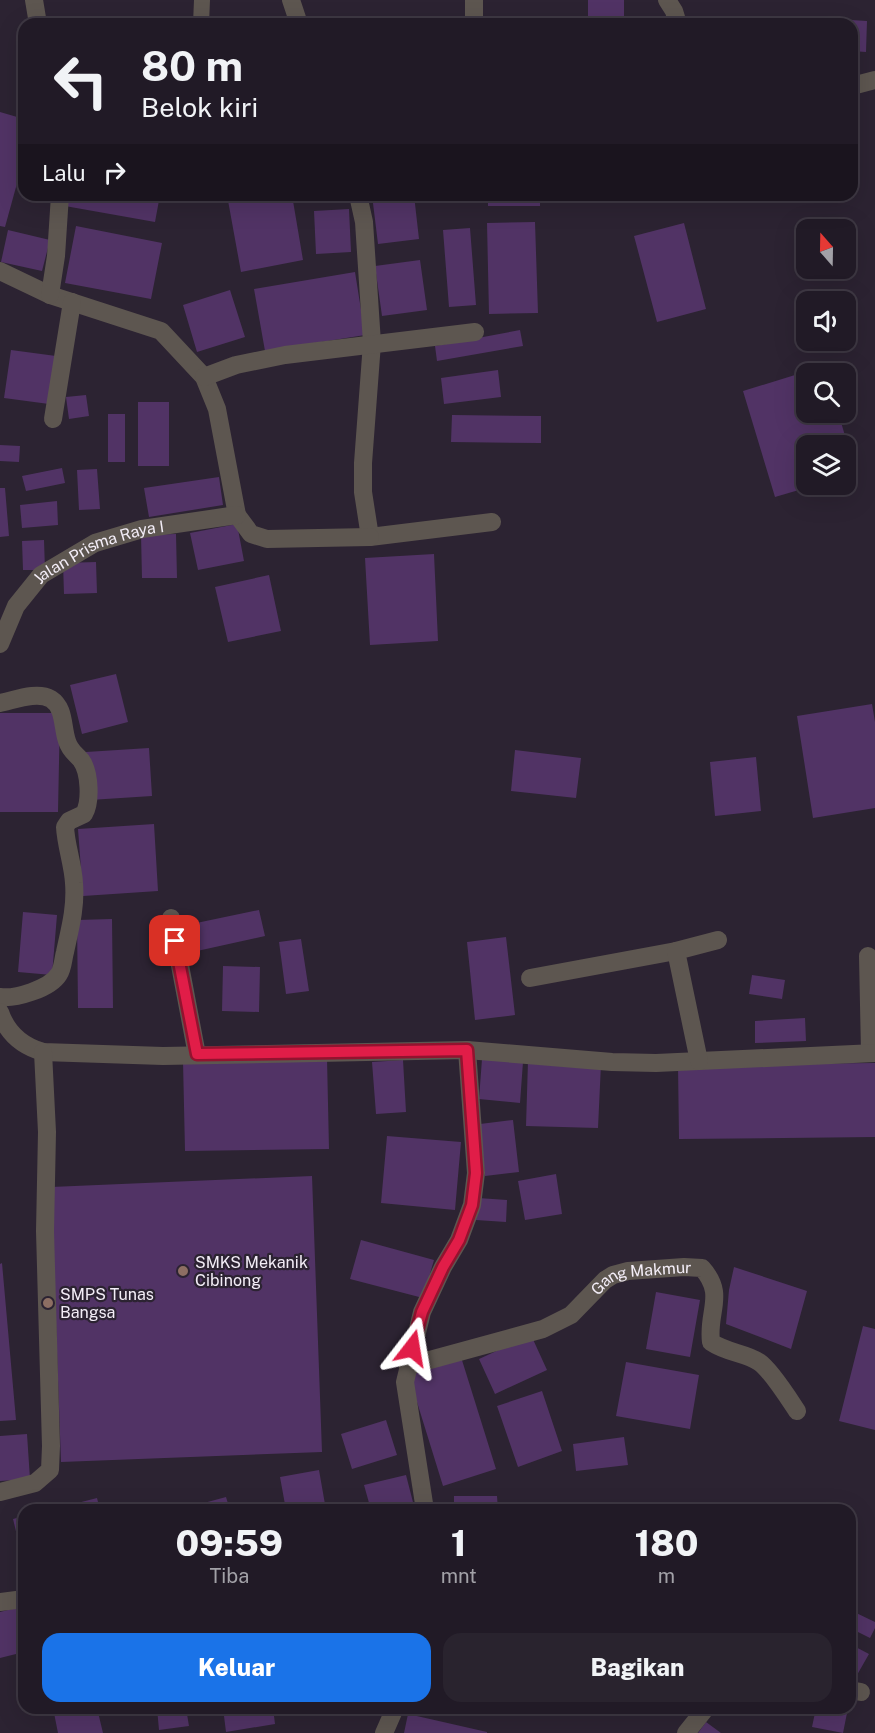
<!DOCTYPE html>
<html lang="id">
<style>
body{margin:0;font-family:"Public Sans",sans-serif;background:#29232e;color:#f1f3f6;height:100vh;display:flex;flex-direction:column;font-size:22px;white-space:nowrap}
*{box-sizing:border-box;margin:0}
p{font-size:20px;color:#a2a1a7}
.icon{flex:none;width:33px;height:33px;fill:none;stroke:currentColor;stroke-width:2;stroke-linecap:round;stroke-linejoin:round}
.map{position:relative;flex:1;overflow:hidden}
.panel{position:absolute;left:18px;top:1504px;width:838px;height:210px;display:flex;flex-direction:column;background:#211a26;border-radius:18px;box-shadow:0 6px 24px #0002,0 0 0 2px #3e3843}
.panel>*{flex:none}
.hud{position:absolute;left:18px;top:18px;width:840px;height:183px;border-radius:18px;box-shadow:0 6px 24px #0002,0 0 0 2px #3e3843;background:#211a26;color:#f1f3f6;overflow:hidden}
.needle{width:39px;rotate:340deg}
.buttons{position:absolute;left:796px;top:219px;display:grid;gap:12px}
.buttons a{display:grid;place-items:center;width:60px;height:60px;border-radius:12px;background:#211a26;box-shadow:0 6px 24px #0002,0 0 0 2px #3e3843;font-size:30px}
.pin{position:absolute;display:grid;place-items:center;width:51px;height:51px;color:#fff;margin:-26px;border-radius:12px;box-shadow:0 3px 9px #0006}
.me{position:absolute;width:66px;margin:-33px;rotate:14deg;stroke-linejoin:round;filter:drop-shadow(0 0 4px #0008)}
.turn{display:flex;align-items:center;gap:21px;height:126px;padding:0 24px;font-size:27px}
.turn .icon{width:78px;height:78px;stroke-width:2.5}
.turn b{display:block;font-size:42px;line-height:51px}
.then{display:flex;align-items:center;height:57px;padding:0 24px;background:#0003;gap:12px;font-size:22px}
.eta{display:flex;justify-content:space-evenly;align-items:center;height:102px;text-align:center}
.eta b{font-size:36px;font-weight:800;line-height:42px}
.action{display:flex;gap:12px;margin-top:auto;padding:12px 24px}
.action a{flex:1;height:69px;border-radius:18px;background:#1a73e8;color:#fff;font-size:24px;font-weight:800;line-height:69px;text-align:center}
.action a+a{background:#29232e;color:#f1f3f6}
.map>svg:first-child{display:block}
</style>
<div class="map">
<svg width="875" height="1733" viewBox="0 0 875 1733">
<rect width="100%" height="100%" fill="#2c2332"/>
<path fill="#513365" d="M588,0H624V24H588Z
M835,19L867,21L866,52L852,51V24H834Z
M0,112L24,119V158L5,227L0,226Z
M67,195H160L155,222L65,206Z
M227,195H292L303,260L241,272Z
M372,195H414L419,239L378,244Z
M488,195H540V206H488Z
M707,195H735V197L708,202Z
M349,209L351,252L316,254L314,211Z
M535,222L538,313L489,314L487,223Z
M684,223L706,309L657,322L634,236Z
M76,226L162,243L151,299L65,283Z
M470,228L476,305L449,307L443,230Z
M8,230L50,240L42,271L1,262Z
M420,260L427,310L382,316L375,266Z
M355,272L365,335L265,351L254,289Z
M230,290L245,337L197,352L183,305Z
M520,330L523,346L437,361L435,346Z
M11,350L56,356L49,404L4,398Z
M824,366L826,374H807V412H838L856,473L846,476V446H807V484L816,485L775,497L743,391Z
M498,370L501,397L444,404L441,378Z
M86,395L89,416L69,419L66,397Z
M138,402H169V466H138Z
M108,414H125V462H108Z
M452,415L541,416V443L451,442Z
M0,445L20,446L19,462L0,461Z
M62,468L65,483L26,491L22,476Z
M97,469L100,509L79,510L77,470Z
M219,477L223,505L149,517L144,488Z
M0,488H5L9,536L0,537Z
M57,501L58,525L22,528L20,505Z
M237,524L244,561L198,570L190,533Z
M176,534L177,578H142L141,535Z
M44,540L45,570H23L22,541Z
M434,554L438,641L370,645L365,558Z
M96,562L97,593L64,594L63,563Z
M269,575L281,631L228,642L215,587Z
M116,674L128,722L82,734L70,685Z
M872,704L875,722V808L813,818L797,716Z
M0,713H60L58,812H0Z
M149,748L152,796L90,800L86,752Z
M515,750L581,758L576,798L511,791Z
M756,757L761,811L715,816L710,762Z
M154,824L158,891L83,896L78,829Z
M259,910L265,936L188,953L182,926Z
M23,912L57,915L52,975L18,972Z
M112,919L113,1008H78L77,920Z
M506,937L515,1015L475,1020L467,942Z
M301,939L309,991L286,994L279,942Z
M223,966L260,967L259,1012L222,1011Z
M752,975L785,980L782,999L749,994Z
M805,1018L806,1041L755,1043V1021Z
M327,1058L329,1149L185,1151L183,1061Z
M482,1059L523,1062L520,1103L479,1099Z
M403,1060L406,1112L376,1114L372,1062Z
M528,1061L601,1064L598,1128L526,1126Z
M875,1063V1137L679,1139L678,1065Z
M513,1120L519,1172L485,1176L480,1124Z
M387,1136L461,1142L455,1210L381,1203Z
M556,1174L562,1214L525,1220L518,1181Z
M312,1176L322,1452L61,1462L51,1187Z
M478,1198L507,1200L506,1222L476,1220Z
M361,1240L434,1260L423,1298L350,1279Z
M2,1263L16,1420L0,1421V1264Z
M734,1267L807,1291L791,1349L726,1324L729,1290Z
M656,1292L700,1300L690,1357L646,1349Z
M863,1326L875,1329V1430L839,1421Z
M531,1335L547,1370L495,1394L479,1359Z
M461,1357L496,1469L443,1486L408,1373Z
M626,1362L699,1375L690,1429L616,1416Z
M542,1391L562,1451L518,1467L497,1406Z
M386,1420L397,1455L352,1469L341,1434Z
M27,1434L30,1479L0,1481V1436Z
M624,1437L628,1465L576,1471L573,1444Z
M319,1470L326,1510H286L280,1477Z
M406,1475L415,1510H371L364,1485Z
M454,1496H497L498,1510H454Z
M226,1497L230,1510H178Z
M97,1498L100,1510H50Z
M24,1516V1560H23L13,1519Z
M24,1606V1652L0,1658V1612Z
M850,1610L875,1622V1628L870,1638L850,1628Z
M850,1644L869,1654L853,1682L850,1681Z
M53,1708H97L103,1733H58Z
M157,1708H186L189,1726L159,1730Z
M223,1708H273L275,1724L226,1732Z
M816,1708H848L843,1733L812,1727Z
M408,1714L487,1732V1733H404Z
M706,1722L721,1733H698Z"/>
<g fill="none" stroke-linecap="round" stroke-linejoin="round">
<path stroke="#5d5650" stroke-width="16" d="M201,24L202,0"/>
<g stroke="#5d5650" stroke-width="18">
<path d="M34,0L38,24"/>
<path d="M291,0L299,24"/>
<path d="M474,0V24"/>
<path d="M667,0L674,11L678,24"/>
<path d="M852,86L875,80"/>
<path d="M358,195L364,222L372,343L363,463V492L370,537L492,522"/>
<path d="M0,271L50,295L161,331L204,377L217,409L237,515L251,534L267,539L370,537"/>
<path d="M50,295L56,256L60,195"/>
<path d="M204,377L236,365L285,355L475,332"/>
<path d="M53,419L72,302"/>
<path id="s1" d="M0,644L16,606L41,575L95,543L142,529L237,515"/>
<path d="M0,703C15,700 37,691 51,699C65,708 62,727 67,741C70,751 75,753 81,760C90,772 91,802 84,814L69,821L65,827C66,846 73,864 74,883C76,907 70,929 65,952C63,959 63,968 59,974C50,989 15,999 0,997"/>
<path d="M171,918L197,1055"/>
<path d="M868,956L870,1053"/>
<path d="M530,978L676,951"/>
<path d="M0,1012C7,1033 22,1046 43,1052L163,1056L467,1050L612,1062L656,1063L875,1053"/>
<path d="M699,1061L676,951L718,940"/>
<path id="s2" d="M408,1366L543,1329L571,1315L605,1280L613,1275L628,1271L684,1267L702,1268C726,1295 707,1311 711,1342C727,1353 746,1353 759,1362C771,1370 789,1399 797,1411"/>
<path d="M0,1492L35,1483L50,1470L51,1446L45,1231L47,1132L43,1052"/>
<path d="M425,1510L405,1382L422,1312L443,1267L459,1240L472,1205L476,1173L467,1050"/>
<path d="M0,1602L24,1599"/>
<path d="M850,1690L861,1692"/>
<path d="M384,1733L395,1708"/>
<path d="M686,1733L706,1708"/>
</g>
</g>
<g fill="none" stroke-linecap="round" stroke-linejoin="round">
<defs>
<path id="route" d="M175,941L197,1054L467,1050L476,1173L472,1205L459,1240L443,1267L422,1312L412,1348"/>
</defs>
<use href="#route" stroke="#92132f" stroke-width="15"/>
<use href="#route" stroke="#e11d48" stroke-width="10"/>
</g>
<g fill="#8d6e63" stroke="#2c2332" stroke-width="2">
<circle cx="183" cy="1271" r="6"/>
<circle cx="48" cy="1303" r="6"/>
</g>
<g text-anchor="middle" stroke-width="4.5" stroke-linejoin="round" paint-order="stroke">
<g font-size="16" fill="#f3edf7" stroke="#2c2332">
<text dy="6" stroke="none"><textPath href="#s1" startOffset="144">Jalan Prisma Raya I</textPath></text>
<text dy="6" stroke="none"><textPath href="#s2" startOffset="256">Gang Makmur</textPath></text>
</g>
<g font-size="16" fill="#f3edf7" stroke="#2c2332" text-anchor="start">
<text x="195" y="1268">SMKS Mekanik<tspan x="195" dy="18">Cibinong</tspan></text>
<text x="60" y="1300">SMPS Tunas<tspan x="60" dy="18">Bangsa</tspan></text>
</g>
</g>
</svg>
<div class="buttons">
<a><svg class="needle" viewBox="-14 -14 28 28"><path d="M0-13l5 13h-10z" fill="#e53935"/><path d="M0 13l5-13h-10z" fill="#a2a1a7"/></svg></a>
<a><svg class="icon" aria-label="sound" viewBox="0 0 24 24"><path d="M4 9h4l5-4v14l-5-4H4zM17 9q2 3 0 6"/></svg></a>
<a><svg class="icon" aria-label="search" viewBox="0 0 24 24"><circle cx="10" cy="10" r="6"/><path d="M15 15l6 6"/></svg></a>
<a><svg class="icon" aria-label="layers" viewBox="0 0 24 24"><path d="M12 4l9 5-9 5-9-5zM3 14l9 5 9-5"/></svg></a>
</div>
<div class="pin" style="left:175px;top:941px;background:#d93025"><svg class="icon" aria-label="arrive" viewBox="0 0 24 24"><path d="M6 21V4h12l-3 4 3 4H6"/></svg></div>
<svg class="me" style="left:412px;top:1348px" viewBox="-20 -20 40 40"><path d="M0-17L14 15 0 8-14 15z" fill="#e11d48" stroke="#fff" stroke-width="4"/></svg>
<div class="hud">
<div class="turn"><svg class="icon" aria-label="left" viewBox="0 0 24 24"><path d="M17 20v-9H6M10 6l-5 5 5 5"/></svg><div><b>80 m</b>Belok kiri</div></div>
<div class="then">Lalu<svg class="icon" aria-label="right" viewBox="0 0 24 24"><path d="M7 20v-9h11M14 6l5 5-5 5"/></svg></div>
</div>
<section class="panel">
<div class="eta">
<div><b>09:59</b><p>Tiba</p></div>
<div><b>1</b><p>mnt</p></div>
<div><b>180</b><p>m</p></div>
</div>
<div class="action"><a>Keluar</a><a>Bagikan</a></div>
</section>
</div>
